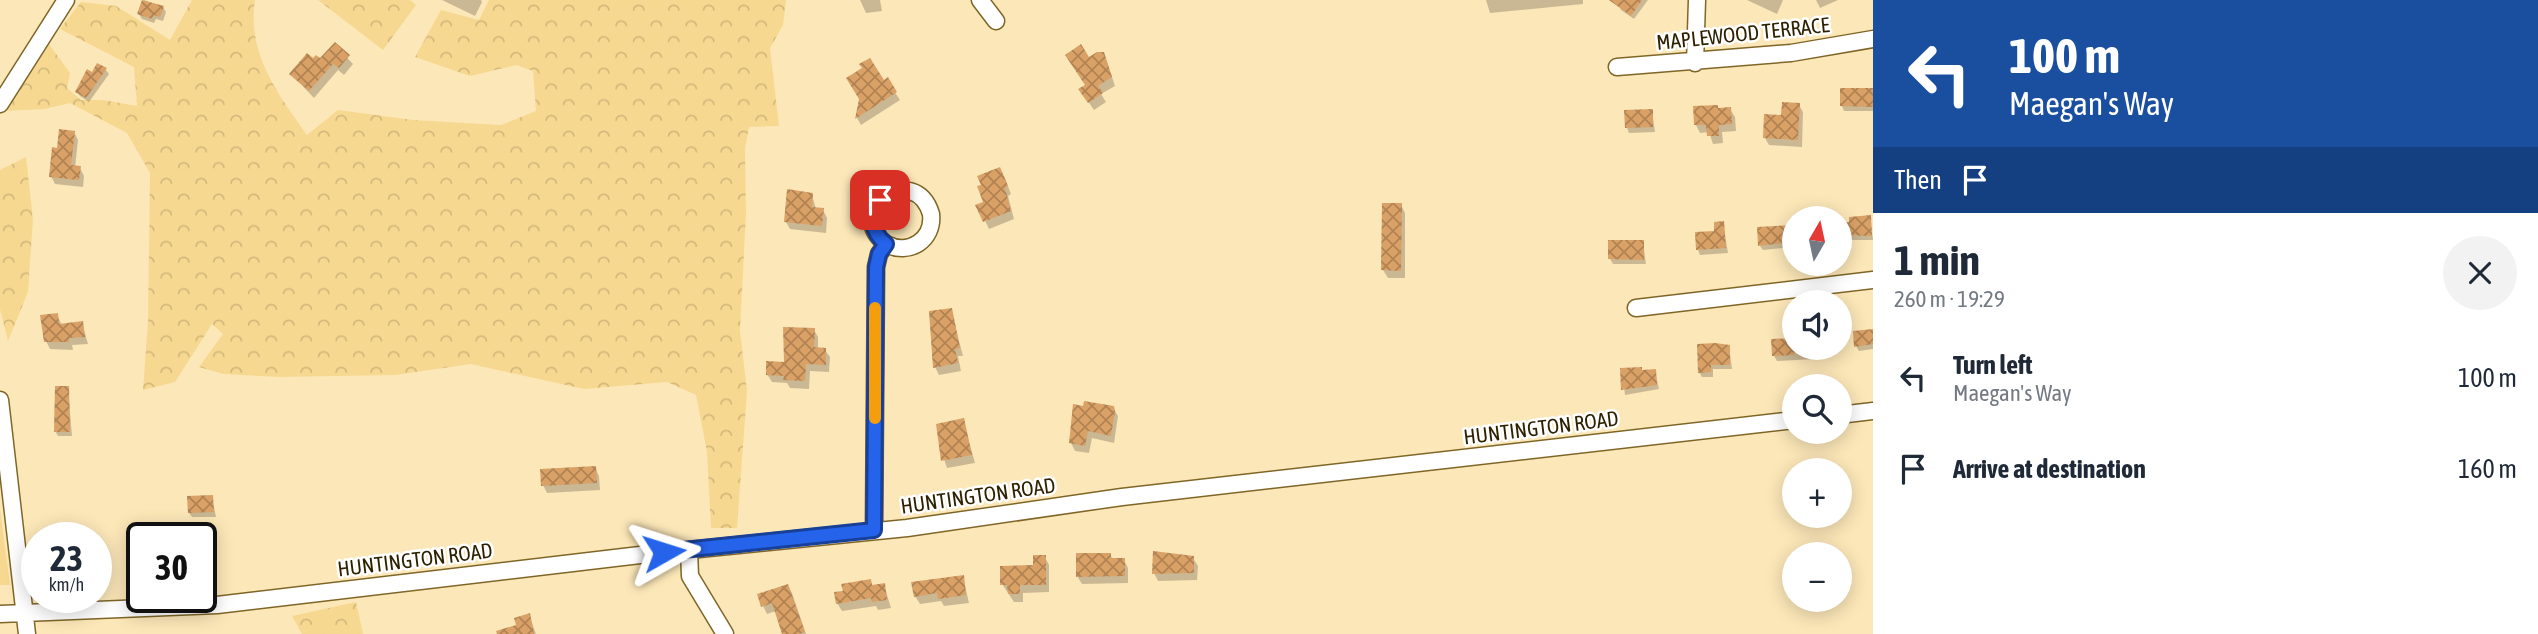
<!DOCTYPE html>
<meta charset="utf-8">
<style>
body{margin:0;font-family:"Asap Condensed",sans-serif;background:#f2f2f3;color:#1f2937;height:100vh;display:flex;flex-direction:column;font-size:26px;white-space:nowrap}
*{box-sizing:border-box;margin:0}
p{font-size:23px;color:#747a83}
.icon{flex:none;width:38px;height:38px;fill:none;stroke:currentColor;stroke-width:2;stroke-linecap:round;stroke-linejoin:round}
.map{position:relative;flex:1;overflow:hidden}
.details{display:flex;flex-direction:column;background:#fff;width:665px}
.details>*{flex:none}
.hud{background:#1a4fa0;color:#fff;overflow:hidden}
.needle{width:46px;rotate:9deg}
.buttons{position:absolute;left:1782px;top:206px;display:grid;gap:14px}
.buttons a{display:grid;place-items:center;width:70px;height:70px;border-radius:50%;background:#fff;box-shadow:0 4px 18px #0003;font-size:35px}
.speed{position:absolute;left:21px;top:522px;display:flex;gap:14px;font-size:35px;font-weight:700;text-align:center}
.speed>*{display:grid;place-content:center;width:91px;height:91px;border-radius:50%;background:#fff;box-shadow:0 4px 18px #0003;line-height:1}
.speed small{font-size:18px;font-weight:400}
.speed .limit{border:4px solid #111;border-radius:10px;background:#fff;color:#111}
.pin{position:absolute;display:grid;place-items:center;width:60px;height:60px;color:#fff;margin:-30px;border-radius:14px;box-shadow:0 4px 10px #0006}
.me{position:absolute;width:77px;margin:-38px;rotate:84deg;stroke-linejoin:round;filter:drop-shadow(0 0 5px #0008)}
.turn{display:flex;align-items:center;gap:24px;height:147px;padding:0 21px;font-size:32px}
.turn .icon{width:91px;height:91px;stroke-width:2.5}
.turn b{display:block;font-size:49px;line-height:60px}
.then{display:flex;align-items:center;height:66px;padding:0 21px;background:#0003;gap:14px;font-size:26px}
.round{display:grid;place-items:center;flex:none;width:74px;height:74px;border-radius:37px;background:#f2f2f3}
.head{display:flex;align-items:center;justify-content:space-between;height:119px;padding:0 21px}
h1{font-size:42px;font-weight:700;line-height:52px}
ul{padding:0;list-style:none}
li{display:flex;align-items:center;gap:21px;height:91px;padding:0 21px}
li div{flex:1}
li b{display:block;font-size:26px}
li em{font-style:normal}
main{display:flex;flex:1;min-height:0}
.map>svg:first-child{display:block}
</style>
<main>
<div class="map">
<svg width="1873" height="634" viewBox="0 0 1873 634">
<defs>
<pattern id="forest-crowns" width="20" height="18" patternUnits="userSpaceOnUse" patternTransform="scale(1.75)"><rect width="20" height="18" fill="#f7d891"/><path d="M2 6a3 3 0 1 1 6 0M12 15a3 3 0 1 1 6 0" fill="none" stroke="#d4b97b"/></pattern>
<pattern id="building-cross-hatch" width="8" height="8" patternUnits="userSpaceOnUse" patternTransform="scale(1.75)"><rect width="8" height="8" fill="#daa167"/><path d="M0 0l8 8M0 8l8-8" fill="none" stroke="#b18352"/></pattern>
</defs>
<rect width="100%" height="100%" fill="#fce7b8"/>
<path fill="#f7d891" d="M0,509L10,585H0Z"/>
<path fill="url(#forest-crowns)" d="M192,0H255C247,54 277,92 307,135L338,110L413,120L501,125L536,111L533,71L516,65L470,76L415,57L441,10L479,20L489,0H786L783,25L770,48L779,126L749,127L745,149L746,214L740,330L747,391L737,528H711L707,452L696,395L667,382L584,389L471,364L395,375L279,377L223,374L199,367L223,334L212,324L175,382L143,390L148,321L150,173L127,133L70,103L45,109L3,111L46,40L70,73L67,88L81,100H103L137,106L134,67L60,29L81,2L116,6L170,40Z
M318,0H410L416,5L383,50Z
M26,157L33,219L28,292L8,341L0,309V170Z
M356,602L363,634H302L292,616Z"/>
<path fill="#0003" d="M144,0L163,7L166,12L163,21L156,19L154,23L142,19L139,14Z
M442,0H481L482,2L475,16Z
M860,0H880L882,11L866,13Z
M1486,0H1583V4L1490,13Z
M1622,0H1648L1634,19L1621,10L1618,5Z
M1747,0H1783L1777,14Z
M1816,0H1838L1820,8Z
M335,45L353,64L344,75L338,70L314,98L291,74L313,61H320Z
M1089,59L1107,62L1115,86L1101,94L1106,102L1094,110L1085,97Z
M106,70L109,74L89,102L80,96L77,92L93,74Z
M887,80L900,100L861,125L857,118L860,99Z
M1873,90V111H1844L1842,106Z
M1799,105L1803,112L1802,147L1769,145L1765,138L1782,116Z
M1730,109L1735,117L1736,131L1722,132L1723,143L1713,144L1709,132L1700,133L1696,125Z
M1652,111L1655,132L1629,133L1627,128Z
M74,132L78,140L75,168H80L84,176L83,187L55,184L51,176L58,150Z
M1004,176L1011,194L1008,196L1014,219L989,229L978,206L985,203L983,186Z
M812,195L816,209L823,210L827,218L826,233L790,229L786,222Z
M1401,205L1405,213V278H1388L1383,270Z
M1870,217L1873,240H1842L1839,235Z
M1723,223L1728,253L1700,255L1698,250Z
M1794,227V247L1763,250L1760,246Z
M1643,242L1646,264H1613L1610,259Z
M951,310L963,356H958L961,371L939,375L935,367Z
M57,315L62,325L82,323L88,344L72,345L73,350L50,349L46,341Z
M814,330L818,337V349L825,350L830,357L829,372L810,371L809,389L790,388L787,383L772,382L767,374L786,364Z
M1873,330V349L1859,351L1856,346Z
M1729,347L1732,369H1713V377H1702L1699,372Z
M1794,348H1815V359L1777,361L1774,356Z
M1622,370L1655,371L1659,389L1625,395Z
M68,388L72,436H58L55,431Z
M1113,408L1118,416L1114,443L1092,438L1089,453L1075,451L1071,443Z
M963,420L975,463L947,468L940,447Z
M595,468L599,476L600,490L547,493L543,485Z
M212,497L216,517H192L189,513Z
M1110,554L1113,560H1124L1128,568V583L1082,584L1077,576Z
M1045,557L1049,565V592L1023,593V602H1014L1002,584L1035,567Z
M1193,558L1198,566L1197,580L1158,581L1154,573Z
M963,577L969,603L944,606L941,601L920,604L915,596Z
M870,581L873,586L884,585L891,608L878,610L876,606L842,611L837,603Z
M788,586L792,593L806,634H784L776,611L767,614L763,606Z
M529,615L536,634H502L518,626Z"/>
<path fill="url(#building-cross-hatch)" d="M142,0L164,6L160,17L154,15L152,19L137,14Z
M1609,0H1642L1631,16Z
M335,42L350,55L339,68L333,64L309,91L289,74L307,53L313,58L316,55L320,58Z
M1081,44L1089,57L1097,52H1104L1112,77L1098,86L1103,93L1088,103L1078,89L1085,85L1065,55Z
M870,58L884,80L888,77L897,92L855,119L859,99L846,78L862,68L859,64Z
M97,63L107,68L86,98L75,92L87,69L92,72Z
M1840,88H1873V107L1840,106Z
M1782,102L1800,103L1798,140L1763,138L1764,114L1781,115Z
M1718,105V108L1731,107L1732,124L1719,125V136H1707L1706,125H1694L1693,106Z
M1653,109V127L1625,128L1624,110Z
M59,129L75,131L71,165L81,166L79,180L49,177L52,147L57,148Z
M1000,167L1008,186L1005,188L1011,211L983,222L975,205L983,202L977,186L981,185L977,176Z
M787,189L813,193L812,207L824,208L822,226L784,222Z
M1382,203H1402L1401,271L1381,270Z
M1871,215L1872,236L1839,235V222H1849V217Z
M1724,221L1726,248L1696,250L1695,232L1714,231V222Z
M1794,225V242L1758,246L1757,227Z
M1608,240H1644V260L1608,259Z
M952,308L960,348L955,349L958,363L933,368L929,311Z
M58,313L59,324L83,321L85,337L69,338V342H44L40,315Z
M783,327L815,328L814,347L826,348V365L806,364L805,381L783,380L784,376L766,375V361L784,362Z
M1873,329V344L1854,347L1853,331Z
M1794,338V355L1772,356L1771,339Z
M1715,343L1730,345V365H1711V372L1698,373L1697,344Z
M1642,367V370L1656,369L1657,385L1621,390L1620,368Z
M55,386H69L70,432H54Z
M1084,401L1114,406L1115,411L1111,436L1088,431L1085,446L1069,443L1073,404L1083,406Z
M964,418L972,455L941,461L936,424Z
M596,466L597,483L541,486L540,469Z
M213,495L214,512L188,513L187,496Z
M1153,551L1194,556V573L1152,574Z
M1076,553H1111V558H1125V576L1076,577Z
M1033,555H1046V585H1020V594H1008L1007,585H1000V566L1033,565Z
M964,575L966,595L938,599L937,593L914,597L911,582Z
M871,579L872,585L885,583L887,600L872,602L871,598L836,604L834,592L843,591L841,584Z
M788,584L805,632L799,634H782L772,603L761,607L757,594Z
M530,613L534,634H497L496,631L516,625L514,618Z"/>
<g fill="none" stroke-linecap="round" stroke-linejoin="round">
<defs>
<path id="minor" d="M980,0L996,21
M1695,63L1697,0
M1617,67L1791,53L1873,39
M0,104L66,0
M1636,308L1873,280
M0,400L27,634
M1839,415L1873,411
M874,530L876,267L879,254L886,244C842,209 915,161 931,214C934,240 909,256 886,244
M689,550L690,576L725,634
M0,614L217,605L640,555L907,528L1122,497L1794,420"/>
</defs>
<use href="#minor" stroke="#7f6627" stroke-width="19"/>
<use href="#minor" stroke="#fff" stroke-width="16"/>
</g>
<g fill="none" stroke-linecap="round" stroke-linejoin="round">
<defs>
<path id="route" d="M664,552L874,530L876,267L879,254L886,244C871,232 869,216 880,200"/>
</defs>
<use href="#route" stroke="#184099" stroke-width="18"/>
<use href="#route" stroke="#2563eb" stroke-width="12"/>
<path stroke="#f59e0b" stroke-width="12" d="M875,418V308"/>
</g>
<g text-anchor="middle" stroke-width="5" stroke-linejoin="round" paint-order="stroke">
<g font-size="21" fill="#2f2100" stroke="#fff">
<text transform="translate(1743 34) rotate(-6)" y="7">MAPLEWOOD TERRACE</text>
<text transform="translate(1541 428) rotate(-7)" y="7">HUNTINGTON ROAD</text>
<text transform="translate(978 496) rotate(-8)" y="7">HUNTINGTON ROAD</text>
<text transform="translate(415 560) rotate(-7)" y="7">HUNTINGTON ROAD</text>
</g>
</g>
</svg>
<div class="buttons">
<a><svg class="needle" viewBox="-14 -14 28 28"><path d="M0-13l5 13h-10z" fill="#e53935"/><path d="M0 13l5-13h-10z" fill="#747a83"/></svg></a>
<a><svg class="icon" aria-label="sound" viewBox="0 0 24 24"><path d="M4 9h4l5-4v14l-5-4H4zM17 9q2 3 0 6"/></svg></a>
<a><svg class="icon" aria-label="search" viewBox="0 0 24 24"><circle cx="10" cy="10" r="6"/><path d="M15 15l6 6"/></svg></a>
<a>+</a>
<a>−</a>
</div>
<div class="speed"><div>23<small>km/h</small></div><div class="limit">30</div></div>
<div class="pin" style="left:880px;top:200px;background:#d93025"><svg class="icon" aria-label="arrive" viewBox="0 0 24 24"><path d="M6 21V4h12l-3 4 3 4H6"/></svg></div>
<svg class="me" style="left:664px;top:552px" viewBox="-20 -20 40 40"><path d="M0-17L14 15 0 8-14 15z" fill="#2563eb" stroke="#fff" stroke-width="4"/></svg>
</div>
<section class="details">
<div class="hud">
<div class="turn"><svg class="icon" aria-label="left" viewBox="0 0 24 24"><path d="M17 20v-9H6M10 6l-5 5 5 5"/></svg><div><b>100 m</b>Maegan's Way</div></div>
<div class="then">Then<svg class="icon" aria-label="arrive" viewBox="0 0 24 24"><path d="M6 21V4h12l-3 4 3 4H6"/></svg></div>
</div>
<div class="head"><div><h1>1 min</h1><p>260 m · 19:29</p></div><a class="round"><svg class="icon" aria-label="close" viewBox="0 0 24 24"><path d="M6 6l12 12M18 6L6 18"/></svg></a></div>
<ul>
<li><svg class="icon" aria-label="left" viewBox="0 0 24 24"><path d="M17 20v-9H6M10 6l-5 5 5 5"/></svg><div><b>Turn left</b><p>Maegan's Way</p></div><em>100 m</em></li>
<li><svg class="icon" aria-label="arrive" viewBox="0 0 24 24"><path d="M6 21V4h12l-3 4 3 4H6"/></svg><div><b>Arrive at destination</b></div><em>160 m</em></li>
</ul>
</section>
</main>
